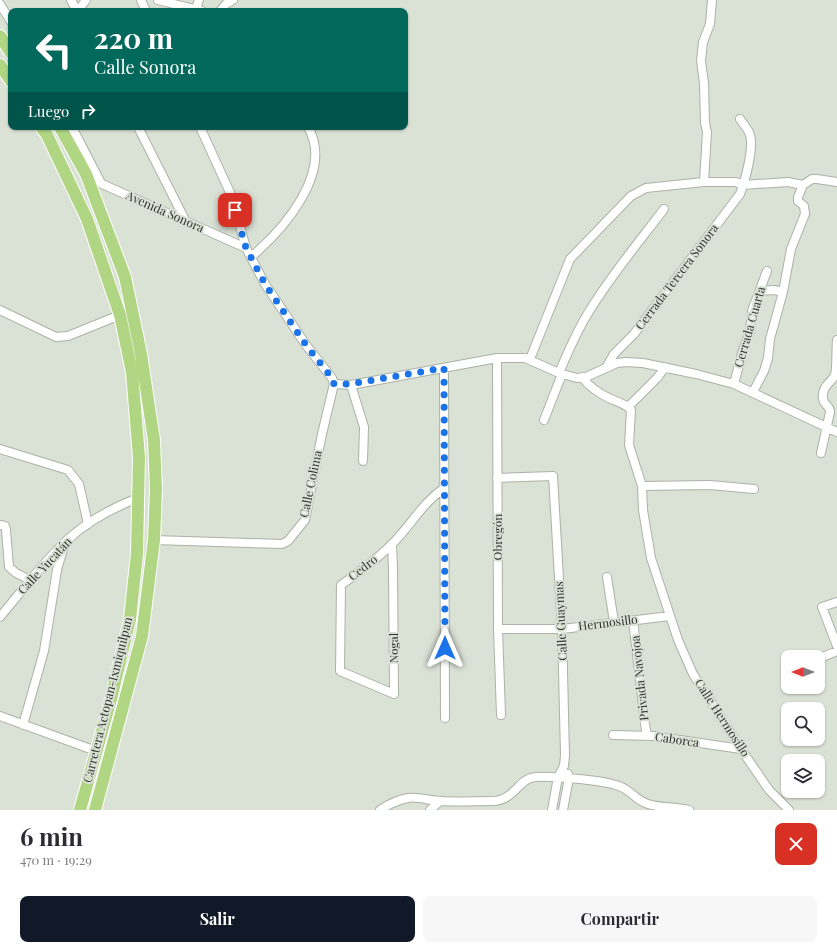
<!DOCTYPE html>
<html lang="es">
<meta charset="utf-8">
<style>
body{margin:0;font-family:"Playfair Display",serif;background:#f7f7f7;color:#2b2b33;height:100vh;display:flex;flex-direction:column;font-size:15px;white-space:nowrap}
*{box-sizing:border-box;margin:0}
p{font-size:13px;color:#7c7c81}
.icon{flex:none;width:22px;height:22px;fill:none;stroke:currentColor;stroke-width:2;stroke-linecap:round;stroke-linejoin:round}
.map{position:relative;height:810px;overflow:hidden}
.details{display:flex;flex-direction:column;background:#fff;flex:1}
.details>*{flex:none}
.guide{position:absolute;left:8px;top:8px;width:400px;height:122px;border-radius:8px;box-shadow:0 1px 3px #0004;background:#00695c;color:#fff;overflow:hidden}
.needle{width:26px;rotate:270deg}
.fabs{position:absolute;left:781px;top:650px;display:grid;gap:8px}
.fabs a{display:grid;place-items:center;width:44px;height:44px;border-radius:8px;background:#fff;box-shadow:0 1px 3px #0004;font-size:20px}
.pin{position:absolute;display:grid;place-items:center;width:34px;height:34px;color:#fff;margin:-17px;border-radius:8px;box-shadow:0 2px 6px #0006}
.me{position:absolute;width:44px;margin:-22px;rotate:0deg;stroke-linejoin:round;filter:drop-shadow(0 0 3px #0008)}
.turn{display:flex;align-items:center;gap:14px;height:84px;padding:0 20px;font-size:18px}
.turn .icon{width:52px;height:52px;stroke-width:2.5}
.turn b{display:block;font-size:28px;line-height:34px}
.then{display:flex;align-items:center;height:38px;padding:0 20px;background:#0003;gap:8px;font-size:15px}
.round{display:grid;place-items:center;flex:none;width:42px;height:42px;border-radius:8px;background:#f7f7f7}
.summary{display:flex;align-items:center;justify-content:space-between;height:68px;padding:0 20px}
h1{font-size:24px;font-weight:700;line-height:30px}
.action{display:flex;gap:8px;margin-top:auto;padding:8px 20px}
.action a{flex:1;height:46px;border-radius:8px;background:#111827;color:#fff;font-size:16px;font-weight:700;line-height:46px;text-align:center}
.action a+a{background:#f7f7f7;color:#2b2b33}
.map>svg:first-child{display:block}
</style>
<div class="map">
<svg width="837" height="810" viewBox="0 0 837 810">
<rect width="100%" height="100%" fill="#dae1d5"/>
<g fill="none" stroke-linecap="round" stroke-linejoin="round">
<defs>
<path id="street" d="M71,0L77,11
M141,0L146,11
M158,0L202,11
M0,4L11,22
M196,9L199,0
M78,11L86,0
M220,11L226,4L233,0
M72,127L101,183
M138,127L185,220
M87,175L102,184L246,248
M704,182L707,132L705,123L704,83L701,61L703,42L710,24L712,0
M251,257C284,229 334,172 308,127
M760,291L774,290L783,292
M0,310L56,337L68,336L120,315
M497,358L498,629L501,715
M530,359L570,259L631,196L646,188L704,182H736L743,185L788,182L803,185L812,179H817L837,182
M607,366L614,354L634,334L740,194C745,181 754,149 750,135C749,130 743,124 740,119
M444,368L445,718
M559,373C568,352 577,330 590,310C612,274 639,242 664,209
M582,377C589,387 600,394 611,399C618,402 626,404 631,410L629,445L642,486L643,510L651,558L678,640L693,674L741,749L769,790L789,810
M334,384L351,385L497,358H525L559,373L577,378L586,377L617,363L626,362L643,363L696,374L734,384L837,432
M734,384L742,353L750,331L752,311L767,271
M351,385L364,427L363,461
M753,392L764,371L768,358L770,339L783,292L791,249L805,214L804,206L798,201V197L803,185
M628,407L658,377L665,367
M544,420L562,374
M0,449L68,470L79,484L88,524
M821,453L830,412C830,406 824,405 823,399C821,386 832,382 835,375C837,367 836,349 837,340
M497,478L553,476L562,629L565,755L564,766L558,777L552,810
M642,486L710,485L754,489
M0,525L5,526L6,530L9,567L16,573L30,580
M154,540L282,544L288,541L305,520L322,434L334,384L332,378L306,345L265,284L246,248L232,197L200,127
M392,545L393,567L394,694L340,671L341,585C358,573 376,560 391,545C410,527 422,503 443,489
M607,577L614,622
M837,602L822,607L837,646
M0,617C21,592 41,565 65,542C85,523 112,508 138,498
M633,620L645,724L647,736
M498,629H562L670,616
M818,659L837,651
M0,716L96,751
M23,725L44,651L57,570L65,542
M613,735L653,736L741,749
M380,810C389,804 397,800 408,798C418,796 430,801 441,801C458,802 475,801 492,801C515,801 518,778 536,777C552,776 613,780 625,789C634,794 636,800 648,804C661,808 676,807 689,810
M430,810L440,801
M563,810L569,778L568,774"/>
<path id="primary" d="M0,36L11,53
M0,65L11,81
M41,127L47,135L87,219L120,315L132,372L139,457L137,554L130,619L111,699L80,810
M60,127L86,174L125,277L141,354L154,440L156,489L154,540L142,636L95,810"/>
</defs>
<use href="#street" stroke="#abb2a6" stroke-width="10"/>
<use href="#primary" stroke="#fff" stroke-width="14"/>
<use href="#street" stroke="#fff" stroke-width="8"/>
<use href="#primary" stroke="#b0d683" stroke-width="12"/>
</g>
<g fill="none" stroke-linecap="round" stroke-linejoin="round">
<path stroke="#1a73e8" stroke-width="7" stroke-dasharray="0 12.6" d="M235,210L246,248L265,284L306,345L332,378L334,384H350L444,368L445,648"/>
</g>
<g text-anchor="middle" stroke-width="4" stroke-linejoin="round" paint-order="stroke">
<g font-size="12" fill="#32342f" stroke="#dae1d5">
<text transform="translate(165 212) rotate(24)" y="4">Avenida Sonora</text>
<text transform="translate(677 277) rotate(-53)" y="4">Cerrada Tercera Sonora</text>
<text transform="translate(750 327) rotate(-74)" y="4">Cerrada Cuarta</text>
<text transform="translate(311 484) rotate(-78)" y="4">Calle Colima</text>
<text transform="translate(498 537) rotate(-90)" y="4">Obregón</text>
<text transform="translate(45 566) rotate(-47)" y="4">Calle Yucatán</text>
<text transform="translate(363 568) rotate(-38)" y="4">Cedro</text>
<text transform="translate(561 621) rotate(-93)" y="4">Calle Guaymas</text>
<text transform="translate(608 623) rotate(-7)" y="4">Hermosillo</text>
<text transform="translate(394 648) rotate(-90)" y="4">Nogal</text>
<text transform="translate(640 678) rotate(-96)" y="4">Privada Navojoa</text>
<text transform="translate(108 700) rotate(-76)" y="4">Carretera Actopan-Ixmiquilpan</text>
<text transform="translate(722 718) rotate(57)" y="4">Calle Hermosillo</text>
<text transform="translate(677 740) rotate(8)" y="4">Caborca</text>
</g>
</g>
</svg>
<div class="fabs">
<a><svg class="needle" viewBox="-14 -14 28 28"><path d="M0-13l5 13h-10z" fill="#e53935"/><path d="M0 13l5-13h-10z" fill="#7c7c81"/></svg></a>
<a><svg class="icon" aria-label="search" viewBox="0 0 24 24"><circle cx="10" cy="10" r="6"/><path d="M15 15l6 6"/></svg></a>
<a><svg class="icon" aria-label="layers" viewBox="0 0 24 24"><path d="M12 4l9 5-9 5-9-5zM3 14l9 5 9-5"/></svg></a>
</div>
<div class="pin" style="left:235px;top:210px;background:#d93025"><svg class="icon" aria-label="arrive" viewBox="0 0 24 24"><path d="M6 21V4h12l-3 4 3 4H6"/></svg></div>
<svg class="me" style="left:445px;top:648px" viewBox="-20 -20 40 40"><path d="M0-17L14 15 0 8-14 15z" fill="#1a73e8" stroke="#fff" stroke-width="4"/></svg>
<div class="guide">
<div class="turn"><svg class="icon" aria-label="left" viewBox="0 0 24 24"><path d="M17 20v-9H6M10 6l-5 5 5 5"/></svg><div><b>220 m</b>Calle Sonora</div></div>
<div class="then">Luego<svg class="icon" aria-label="right" viewBox="0 0 24 24"><path d="M7 20v-9h11M14 6l5 5-5 5"/></svg></div>
</div>
</div>
<section class="details">
<div class="summary"><div><h1>6 min</h1><p>470 m · 19:29</p></div><a class="round" style="background:#d93025;color:#fff"><svg class="icon" aria-label="close" viewBox="0 0 24 24"><path d="M6 6l12 12M18 6L6 18"/></svg></a></div>
<div class="action"><a>Salir</a><a>Compartir</a></div>
</section>
